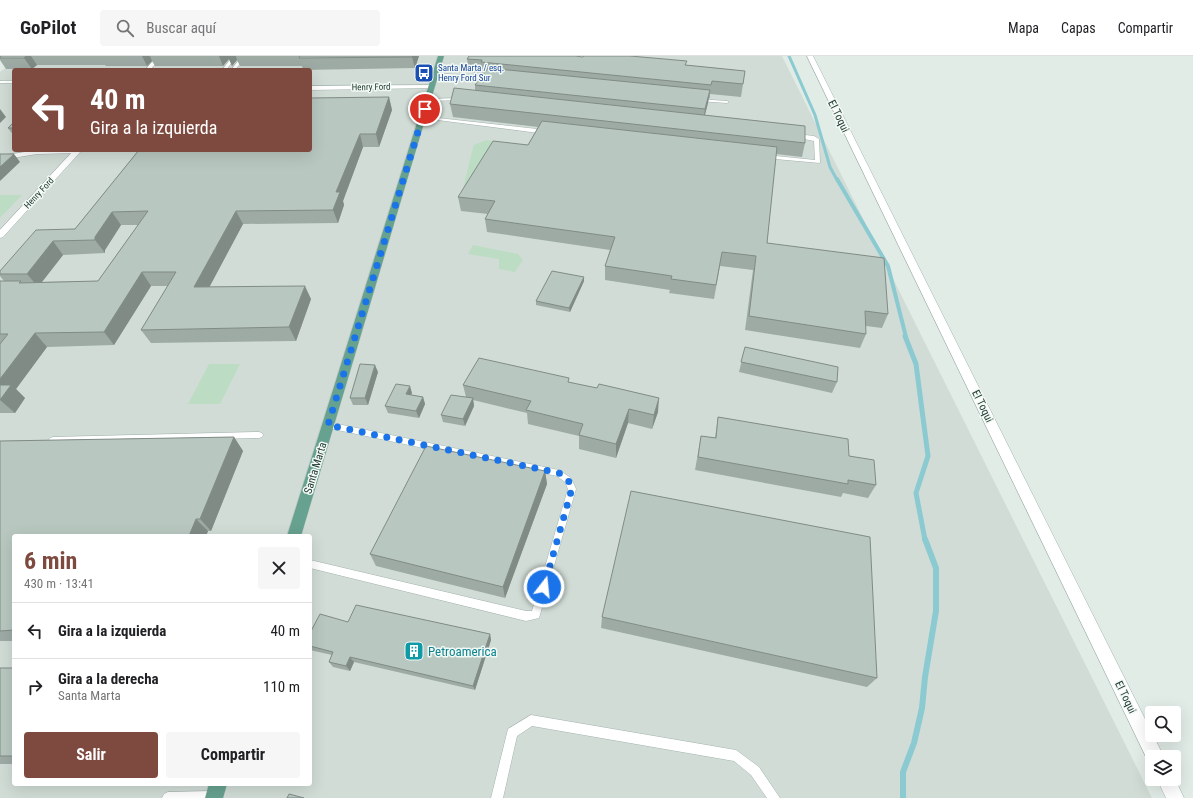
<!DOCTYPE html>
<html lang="es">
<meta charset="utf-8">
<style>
body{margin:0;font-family:"Roboto Condensed",sans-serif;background:#f6f6f6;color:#202124;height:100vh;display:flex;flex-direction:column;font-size:15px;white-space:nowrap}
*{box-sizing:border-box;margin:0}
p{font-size:13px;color:#757577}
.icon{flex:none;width:22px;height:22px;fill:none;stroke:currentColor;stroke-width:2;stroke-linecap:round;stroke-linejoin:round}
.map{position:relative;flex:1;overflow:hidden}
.details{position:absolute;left:12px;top:478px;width:300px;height:252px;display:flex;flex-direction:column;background:#fff;border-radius:4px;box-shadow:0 4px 16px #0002}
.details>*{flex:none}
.top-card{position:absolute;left:12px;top:12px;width:300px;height:84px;border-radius:4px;box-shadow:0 4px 16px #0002;background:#7e493e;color:#fff;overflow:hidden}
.tools{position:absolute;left:1145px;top:650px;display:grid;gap:8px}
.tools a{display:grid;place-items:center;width:36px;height:36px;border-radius:4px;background:#fff;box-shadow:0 4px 16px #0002;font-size:20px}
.pin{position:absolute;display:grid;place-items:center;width:34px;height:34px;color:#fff;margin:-17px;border:2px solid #fff;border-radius:50%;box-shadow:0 1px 4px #0007}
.me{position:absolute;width:44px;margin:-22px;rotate:16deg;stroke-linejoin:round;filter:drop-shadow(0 0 3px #0008)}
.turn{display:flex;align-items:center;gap:14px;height:84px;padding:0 12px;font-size:18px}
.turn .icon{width:52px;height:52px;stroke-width:2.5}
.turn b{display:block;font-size:28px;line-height:34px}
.round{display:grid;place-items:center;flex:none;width:42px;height:42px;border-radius:4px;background:#f6f6f6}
.overview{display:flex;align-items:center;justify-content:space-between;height:68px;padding:0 12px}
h1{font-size:24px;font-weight:700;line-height:30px;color:#7e493e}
.button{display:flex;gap:8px;margin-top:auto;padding:8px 12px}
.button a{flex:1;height:46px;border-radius:4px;background:#7e493e;color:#fff;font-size:16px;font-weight:700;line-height:46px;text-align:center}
.button a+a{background:#f6f6f6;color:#202124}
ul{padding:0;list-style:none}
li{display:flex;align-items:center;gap:12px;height:56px;padding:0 12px;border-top:1px solid #e0e0e0}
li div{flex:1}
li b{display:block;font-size:15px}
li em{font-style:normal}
header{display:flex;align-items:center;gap:24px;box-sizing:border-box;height:56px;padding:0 20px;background:#fff;border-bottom:1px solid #e0e0e0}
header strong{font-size:19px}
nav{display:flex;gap:22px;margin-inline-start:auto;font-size:14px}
.search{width:280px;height:36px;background:#f6f6f6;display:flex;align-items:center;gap:10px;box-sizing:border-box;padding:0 14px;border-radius:4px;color:#757577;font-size:15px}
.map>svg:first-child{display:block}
</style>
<header>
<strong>GoPilot</strong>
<div class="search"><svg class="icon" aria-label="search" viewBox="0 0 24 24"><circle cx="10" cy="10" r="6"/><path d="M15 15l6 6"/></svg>Buscar aquí</div>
<nav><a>Mapa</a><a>Capas</a><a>Compartir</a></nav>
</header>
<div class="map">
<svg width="1193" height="742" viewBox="0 0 1193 742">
<rect width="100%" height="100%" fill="#e2ece7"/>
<path fill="#d1dcd6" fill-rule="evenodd" d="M0,0H782L1152,742H0V16L16,4H0ZM14,14H310V94H14ZM14,480H310V728H14Z"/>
<path fill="#bcddc3" d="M486,84L512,88L493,96L459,148L473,92L474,89Z
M0,139H22L0,162Z
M473,189L518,198L523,204L515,216L499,213V203L468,198Z
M209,308H240L220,348H188Z"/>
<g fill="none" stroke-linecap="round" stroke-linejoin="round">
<path stroke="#8bcad1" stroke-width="3" d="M789,0L815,59L830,111L837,124"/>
<path stroke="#8bcad1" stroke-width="4" d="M837,123L888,210L906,281"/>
<path stroke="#8bcad1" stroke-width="5" d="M905,280L916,308L928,400L916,437L925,484"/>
<path stroke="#8bcad1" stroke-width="6" d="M903,742V716L914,687L922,652L925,621L936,555V512L925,483"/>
<defs>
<path id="lane" d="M233,0H237L226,14H222Z
M242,0H246L235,14H231Z
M153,5L157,6L150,14H145Z
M433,17L490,21L492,22L490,23L435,19H433Z
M2,25H14V27H0V25Z
M462,42L464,43V44L427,45L425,44L427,43Z
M697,43L727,45L729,46L727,47L699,45H697Z
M420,60L546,74L549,76L546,78L422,62H420Z
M796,78L814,80L819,83L820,107L764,102L763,101L766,99L815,104L814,85L794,81L793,80Z
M37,94H79L80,95L77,97L37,98L0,104V100Z
M328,366L559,414L571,422L576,433L539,562L526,565L310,512V504L526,555H532L568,433L565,426L557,420L328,372L325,371L324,369L325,367Z
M259,376L262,377L263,379L262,381L259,382L53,387L50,386L49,384L50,382L53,381Z
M531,659L736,694L759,711L780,742H767L751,719L734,705L532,670L517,680L503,742H491L508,673Z
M214,735L218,737L219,742H162L164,738L168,736Z"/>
<path id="street" d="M807,0H813L1161,695L1163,701H1152V708L1149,707Z
M431,29L433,30V32L310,34V30Z
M74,94H82L3,181L0,182V174Z
M1174,721L1184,742H1166L1157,723H1174Z"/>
<path id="primary" d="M438,0H444L301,480H287Z
M209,728H227L223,742H205Z"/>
</defs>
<use href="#lane" stroke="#a5b4ae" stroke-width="1"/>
<use href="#street" stroke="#a5b4ae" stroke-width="1"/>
<use href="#primary" stroke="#c1c9c6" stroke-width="1"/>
<use href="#lane" fill="#fff" fill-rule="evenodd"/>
<use href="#street" fill="#fff" fill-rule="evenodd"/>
<use href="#primary" fill="#67a18f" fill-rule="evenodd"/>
</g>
<path fill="#9eaba5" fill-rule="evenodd" d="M1,0H419L415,12L303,14L302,10H240L237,4L232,10L229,3L223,10H155L152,5L147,10H106L105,9H37L32,13H6L0,4V1Z
M467,3L686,9L745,15L741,41L710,38V42H709L705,59L805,87L802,101L776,98L767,187L888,258L882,272L866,270V278L860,292L745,274L753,214L720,210L714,243L669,237L670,234L605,224V210L610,194L487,176L485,163L488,158L461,155L458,141L528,89L538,71L453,61L450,48L475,34V29L483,18L482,17L469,16Z
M389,41L392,54L379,91H363L343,145L344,149L338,167L243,168L209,231L311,243L296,285L151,287L141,274L168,230H151L114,289L47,291L16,333L25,342L15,357H0V225H4L0,220V215L75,173L139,94H128H310ZM121,169H138L98,225L42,226L63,199L105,197V194Z
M14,66V80L8,72Z
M584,221V225L570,256L536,249V245Z
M745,291L837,326L832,337L739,316Z
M378,316L368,349H353L350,342Z
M570,326L658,356L652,373L628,367L616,402L579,393V380L528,368L527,357L473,344L474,350L465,370L443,366L441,359L466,341L463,329Z
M412,337L411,339L423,341L425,348L419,362L388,357L385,350Z
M718,361L849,400L876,429L868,442L843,437L841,441L695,414L701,380L715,382Z
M234,381L243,395L211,475H208L206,480H14V585H0V385Z
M545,415L547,428L505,542L376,510L370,498Z
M602,561L877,622L867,631L601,572Z
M348,566L490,578L491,584L475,634L354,606L350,615L333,611L329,606L332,599L310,594V590Z
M0,612H14V708H0Z"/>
<path fill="#818b86" d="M26,0H31L37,9L32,13L24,2Z
M142,0H150L152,5L147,10Z
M219,0H236L237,4L232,10L229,3L223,10Z
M413,0H419L415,12L412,1Z
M710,34L708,47L703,66L705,53Z
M389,41L392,54L379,91L376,78Z
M0,53L6,61L0,67Z
M360,78L363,91L343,145L344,149L338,167L333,154L336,136Z
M14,98L20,106L0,125V111Z
M236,155L243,168L202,245L194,231Z
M112,156L121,169L105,194V197L95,184V181Z
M53,185L63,199L38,231L27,218Z
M142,216L151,230L114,289L104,276Z
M584,221V225L570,256L569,252Z
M305,230L311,243L296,285L289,271Z
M35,277L47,291L16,333L25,342L15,357L0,344V323Z
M375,309L378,316L368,349L365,342Z
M410,330L412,337L408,345L406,338Z
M423,341L425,348L419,362L416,355Z
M473,342L474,350L465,370L463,363Z
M659,342L658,356L652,373L654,359Z
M629,353L628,367L616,402V388Z
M234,381L243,395L211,475L200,463Z
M545,415L547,428L505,542L503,531Z
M196,463L208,475L206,480H189Z
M490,578L491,584L475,634L473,630Z
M350,601L354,606L350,615L346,610Z"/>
<path fill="#b8c7c0" stroke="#818b86" d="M1,0H26L24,2H0Z
M300,0H413L412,1L299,2Z
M469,0H575L583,1L584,0H630L687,5L685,9L745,15L743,28L712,25L711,29L481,6L482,4L467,3Z
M488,12L710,34L705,53L475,29Z
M454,32L805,70V87L450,48Z
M389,41L376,78H360L336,136H340L333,154L236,155L194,231L305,230L289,271L141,274L176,216H142L104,276L35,277L0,323V288L8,278H0V225H21L19,227L98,225L148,155L112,156L95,181V184L53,185L27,218H0V215L36,174L75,173L139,94H310V42Z
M542,65L777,91L767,187L884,202L888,258L865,255L866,278L749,260L756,200L722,196L716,229L671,223L672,220L605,210L615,181L485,163L495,145L458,141L493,85L528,89Z
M14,66V72H8Z
M0,98H14L0,111Z
M552,215L584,221L569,252L536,245Z
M745,291L838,311L837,326L741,306Z
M479,302L569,322L568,326L597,332L599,328L659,342L654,359L629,353L616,388L579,379L583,368L526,354L531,345L463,329Z
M360,308L375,309L365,342H350Z
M396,328L410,330L406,338L423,341L416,355L385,350Z
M0,329H11L0,344Z
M451,339L473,342L463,363L441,359Z
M718,361L848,383L849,400L874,404L876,429L848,424V428L698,401L701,380L716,382Z
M234,381L200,463H196L189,480H14V574L0,575V385Z
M426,390L545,415L503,531L370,498Z
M631,435L870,481L877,622L602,561Z
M356,549L490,578L473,630L350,601L346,610L329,606L333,596L310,590V577L320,558L348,566Z
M0,612H14V700H0Z
M289,738L304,742H287Z"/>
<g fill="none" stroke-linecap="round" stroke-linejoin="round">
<path stroke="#1a73e8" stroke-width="7" stroke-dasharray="0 12.6" d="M425,53L328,369L559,417L568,424L572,432L544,531"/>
</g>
<defs>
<symbol id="bus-square" viewBox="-11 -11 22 22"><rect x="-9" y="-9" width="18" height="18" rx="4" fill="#1a4fb4" stroke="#f3f9f5"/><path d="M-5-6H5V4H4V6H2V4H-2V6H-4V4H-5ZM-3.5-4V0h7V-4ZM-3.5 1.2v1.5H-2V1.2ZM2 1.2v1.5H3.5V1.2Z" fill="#fff"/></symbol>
<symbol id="building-square" viewBox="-11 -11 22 22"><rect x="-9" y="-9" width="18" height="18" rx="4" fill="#0f9aa8" stroke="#f3f9f5"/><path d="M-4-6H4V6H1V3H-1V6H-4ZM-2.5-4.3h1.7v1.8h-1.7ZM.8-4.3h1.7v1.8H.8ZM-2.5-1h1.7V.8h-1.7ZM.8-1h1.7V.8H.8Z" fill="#fff"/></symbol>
</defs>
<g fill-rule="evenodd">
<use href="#bus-square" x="413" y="6" width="22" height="22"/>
<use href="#building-square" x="403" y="584" width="22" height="22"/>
</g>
<g text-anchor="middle" stroke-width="3" stroke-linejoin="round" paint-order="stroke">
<g font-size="9" fill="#164399" stroke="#f3f9f5" text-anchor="start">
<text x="438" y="15">Santa Marta / esq.<tspan x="438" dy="10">Henry Ford Sur</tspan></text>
</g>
<g font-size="9" fill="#223d34" stroke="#f3f9f5">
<text transform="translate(371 31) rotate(-1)" y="3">Henry Ford</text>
<text transform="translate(39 137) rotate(-47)" y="3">Henry Ford</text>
</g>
<g font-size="11" fill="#223d34" stroke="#f3f9f5">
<text transform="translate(839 60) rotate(64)" y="4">El Toqui</text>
<text transform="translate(983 350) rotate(64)" y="4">El Toqui</text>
<text transform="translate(315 412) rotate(-73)" y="4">Santa Marta</text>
<text transform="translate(1126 641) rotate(64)" y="4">El Toqui</text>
</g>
<g font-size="13" fill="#0d838f" stroke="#f3f9f5" text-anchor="start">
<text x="428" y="600">Petroamerica</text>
</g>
</g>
</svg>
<div class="tools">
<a><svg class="icon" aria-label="search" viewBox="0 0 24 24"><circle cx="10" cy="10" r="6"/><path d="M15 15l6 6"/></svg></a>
<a><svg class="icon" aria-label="layers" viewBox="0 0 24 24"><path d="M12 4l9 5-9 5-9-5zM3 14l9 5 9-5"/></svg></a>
</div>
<div class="pin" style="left:425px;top:53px;background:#d93025"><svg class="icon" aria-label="arrive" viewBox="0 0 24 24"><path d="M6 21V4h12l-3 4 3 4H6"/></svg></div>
<svg class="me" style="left:544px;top:531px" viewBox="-20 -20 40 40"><circle r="17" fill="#1a73e8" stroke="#fff" stroke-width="3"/><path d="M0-11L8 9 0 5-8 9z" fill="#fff"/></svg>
<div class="top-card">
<div class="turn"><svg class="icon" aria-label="left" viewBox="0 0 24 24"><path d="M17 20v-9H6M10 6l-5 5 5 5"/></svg><div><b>40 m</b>Gira a la izquierda</div></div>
</div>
<section class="details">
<div class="overview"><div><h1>6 min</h1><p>430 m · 13:41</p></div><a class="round"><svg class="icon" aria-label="close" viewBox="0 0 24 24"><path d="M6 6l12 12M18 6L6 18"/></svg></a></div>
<ul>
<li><svg class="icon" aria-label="left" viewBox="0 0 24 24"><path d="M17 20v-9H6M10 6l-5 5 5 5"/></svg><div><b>Gira a la izquierda</b></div><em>40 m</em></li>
<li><svg class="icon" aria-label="right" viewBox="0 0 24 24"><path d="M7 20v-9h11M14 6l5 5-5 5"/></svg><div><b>Gira a la derecha</b><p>Santa Marta</p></div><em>110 m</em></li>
</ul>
<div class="button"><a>Salir</a><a>Compartir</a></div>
</section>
</div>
